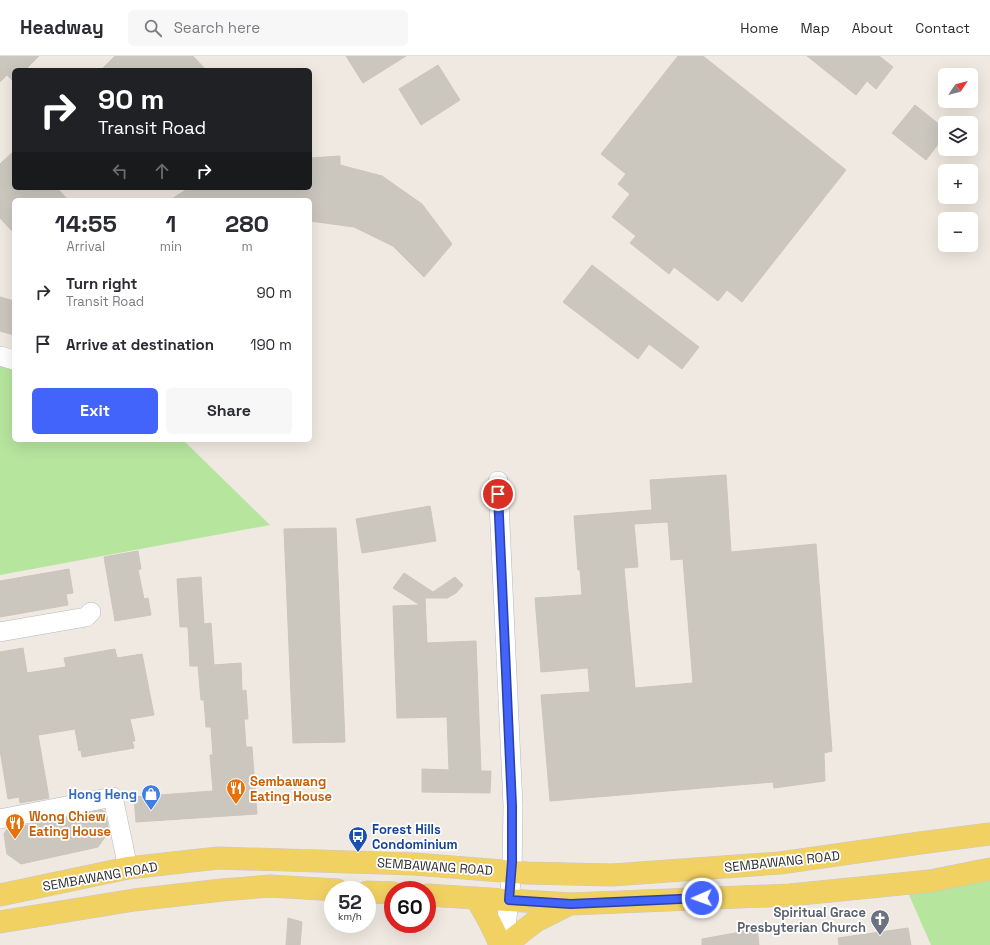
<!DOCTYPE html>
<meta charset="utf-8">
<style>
body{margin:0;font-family:"Space Grotesk",sans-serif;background:#f7f7f7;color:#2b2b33;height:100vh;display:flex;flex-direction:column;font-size:15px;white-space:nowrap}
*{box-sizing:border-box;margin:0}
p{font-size:13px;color:#7c7c81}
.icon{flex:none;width:22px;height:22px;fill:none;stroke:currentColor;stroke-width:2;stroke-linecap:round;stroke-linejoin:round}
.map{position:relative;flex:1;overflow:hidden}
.side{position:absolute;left:12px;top:142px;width:300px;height:244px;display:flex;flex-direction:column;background:#fff;border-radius:6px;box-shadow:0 4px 16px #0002}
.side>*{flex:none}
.top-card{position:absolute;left:12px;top:12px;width:300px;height:122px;border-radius:6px;box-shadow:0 4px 16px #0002;background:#202124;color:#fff;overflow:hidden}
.needle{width:26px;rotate:55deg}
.tools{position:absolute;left:938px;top:12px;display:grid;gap:8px}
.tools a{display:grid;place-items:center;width:40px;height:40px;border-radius:6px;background:#fff;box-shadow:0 4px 16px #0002;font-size:20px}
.speed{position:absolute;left:324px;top:825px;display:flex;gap:8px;font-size:20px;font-weight:700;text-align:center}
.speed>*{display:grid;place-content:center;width:52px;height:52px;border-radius:50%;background:#fff;box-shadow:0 4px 16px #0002;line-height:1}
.speed small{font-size:10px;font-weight:400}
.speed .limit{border:6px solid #d22;background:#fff;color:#111}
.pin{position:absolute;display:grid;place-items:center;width:34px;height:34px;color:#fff;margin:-17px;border:2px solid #fff;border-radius:50%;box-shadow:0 1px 4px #0007}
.me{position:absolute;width:44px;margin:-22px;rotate:268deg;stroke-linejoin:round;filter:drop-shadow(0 0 3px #0008)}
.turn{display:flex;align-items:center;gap:14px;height:84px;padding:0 20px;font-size:18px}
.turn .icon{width:52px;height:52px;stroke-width:2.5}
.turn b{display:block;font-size:28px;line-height:34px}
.lanes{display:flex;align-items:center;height:38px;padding:0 20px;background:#0003;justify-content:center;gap:20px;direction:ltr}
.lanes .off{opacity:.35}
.eta{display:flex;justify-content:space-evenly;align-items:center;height:68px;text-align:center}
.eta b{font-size:24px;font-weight:600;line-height:28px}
.cta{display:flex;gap:8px;margin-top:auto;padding:8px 20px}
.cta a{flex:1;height:46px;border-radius:6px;background:#4264fb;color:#fff;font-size:16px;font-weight:600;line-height:46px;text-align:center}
.cta a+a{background:#f7f7f7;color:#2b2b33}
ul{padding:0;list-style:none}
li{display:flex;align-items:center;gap:12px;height:52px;padding:0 20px}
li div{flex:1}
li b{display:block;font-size:15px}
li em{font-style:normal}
header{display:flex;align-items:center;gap:24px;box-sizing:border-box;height:56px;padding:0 20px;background:#fff;border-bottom:1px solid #e1e1e2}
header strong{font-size:19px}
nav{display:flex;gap:22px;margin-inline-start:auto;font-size:14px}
.search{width:280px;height:36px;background:#f7f7f7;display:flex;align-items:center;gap:10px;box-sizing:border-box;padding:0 14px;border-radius:6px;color:#7c7c81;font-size:15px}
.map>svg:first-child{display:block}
</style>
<header>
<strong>Headway</strong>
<div class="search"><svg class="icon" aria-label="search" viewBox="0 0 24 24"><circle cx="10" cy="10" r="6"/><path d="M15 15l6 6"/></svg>Search here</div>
<nav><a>Home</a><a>Map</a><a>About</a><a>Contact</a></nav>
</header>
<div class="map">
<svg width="990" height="889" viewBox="0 0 990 889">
<rect width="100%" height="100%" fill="#efe9e1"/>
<path fill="#b6e59e" d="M0,310L14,313V384H183L270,469L0,519Z
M990,814V889H931L906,832Z"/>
<path fill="#cbc7bf" stroke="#cbc5ba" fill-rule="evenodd" d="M0,0H39L25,14H14V26L7,19L0,26Z
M115,0H193L206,14H101Z
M346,0H406L363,27Z
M678,0H703L846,114L742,246L727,234L718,245L674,211L669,218L630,187L636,180L612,161L630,138L618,128L626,118L601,98Z
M807,0H879L893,11L876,33L867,25L856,39Z
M438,9L460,44L421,69L399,33Z
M915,49L945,73V79L926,104L892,77Z
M14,95V132H57L68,144H14V177L0,162V108Z
M340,100V109L382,120L422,148L452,188L424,221L393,190L354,171L310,165V144H170L189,132H310V102Z
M592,209L699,291L682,313L649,288L638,303L563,246Z
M0,241L14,245V279L0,275Z
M726,419L731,496L816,488L832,695L824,697L825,725L774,732L773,726L550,745L541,639L590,636L588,612L541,616L535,542L582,539L580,514H578L574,460L652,454L650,424ZM668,466L671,504L683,503L693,627L635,632L624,512L638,511L634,468Z
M430,450L436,485L362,497L356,463Z
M336,472L345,686L293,687L284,473Z
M138,495L141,513L138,514L144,543L148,542L151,559L115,565L104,501Z
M69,513L73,537L66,538L68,549L0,561V525Z
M404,517L433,536L455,521L463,529L456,537L447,542H425L427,587L476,585L481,715H491L490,737L422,736V713L449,714L447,661L397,662L393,550L420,549L393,532Z
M201,521L204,568L211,567L214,609L241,607L242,635L246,634L248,663H244L246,691H252L257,758L136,766L134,741L213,735L210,699H213L211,671H206L204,644H201L198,610H190L188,571H180L177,523Z
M23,592L27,617L66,611L64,602L115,593L117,602L142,598L154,659L130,663L135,685H132L134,692L82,701L81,694L79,695L75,673L38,679L49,742L20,747L19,741L8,743L0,694V596Z
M102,754L105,756L109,775L98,791L21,808L7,798L4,778L7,773Z
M288,862L302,866L300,889H286Z
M757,871L759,889H702V883L735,877Z
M908,872L911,889H839L838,882Z"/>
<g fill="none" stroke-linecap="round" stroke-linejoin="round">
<defs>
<path id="minor" d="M0,300L14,304
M498,425L513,750L512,816L504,889
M0,576L86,561L91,556
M0,763L113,741L128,812"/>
<path id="major" d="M367,836L393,837
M0,839L128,812L218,802L414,808L527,817L612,819L780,807L920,787L990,778
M427,839L571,848L790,839L930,825L990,813
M476,842C485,857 494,872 500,889
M0,866L134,844L222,834L270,830L337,834
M505,889L536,865L570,848"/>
</defs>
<use href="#minor" stroke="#b4b7c1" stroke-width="20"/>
<use href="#major" stroke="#c9c9c9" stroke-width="23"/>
<use href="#minor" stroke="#fff" stroke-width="19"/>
<use href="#major" stroke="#f2d163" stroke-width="22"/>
</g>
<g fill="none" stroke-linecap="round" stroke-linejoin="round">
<defs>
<path id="route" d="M498,438L512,750V806L509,844L571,848L702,842"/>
</defs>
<use href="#route" stroke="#2b41a3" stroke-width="10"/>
<use href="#route" stroke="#4264fb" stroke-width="7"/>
</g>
<defs>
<symbol id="restaurant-pin" viewBox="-11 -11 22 30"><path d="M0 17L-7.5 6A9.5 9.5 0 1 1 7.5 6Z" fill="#e8710a" stroke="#fff"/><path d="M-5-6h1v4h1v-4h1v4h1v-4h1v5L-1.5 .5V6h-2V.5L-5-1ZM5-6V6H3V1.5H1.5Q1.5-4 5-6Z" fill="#fff"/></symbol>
<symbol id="shop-pin" viewBox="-11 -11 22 30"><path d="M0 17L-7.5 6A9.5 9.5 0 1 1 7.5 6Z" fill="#3f7fe0" stroke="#fff"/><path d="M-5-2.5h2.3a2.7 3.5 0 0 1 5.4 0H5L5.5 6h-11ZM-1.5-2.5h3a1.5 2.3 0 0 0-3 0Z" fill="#fff"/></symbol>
<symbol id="bus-pin" viewBox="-11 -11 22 30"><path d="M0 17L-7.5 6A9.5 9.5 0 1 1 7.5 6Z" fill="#1a4fb4" stroke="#fff"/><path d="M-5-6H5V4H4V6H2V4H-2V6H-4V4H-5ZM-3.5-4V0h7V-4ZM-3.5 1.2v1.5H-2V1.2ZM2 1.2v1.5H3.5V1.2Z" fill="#fff"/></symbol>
<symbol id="church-pin" viewBox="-11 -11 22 30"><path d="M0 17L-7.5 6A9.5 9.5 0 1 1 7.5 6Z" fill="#6b7280" stroke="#fff"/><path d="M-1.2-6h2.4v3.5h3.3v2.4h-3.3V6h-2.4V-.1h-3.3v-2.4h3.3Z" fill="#fff"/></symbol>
</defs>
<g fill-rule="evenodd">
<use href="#restaurant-pin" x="225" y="721" width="22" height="30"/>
<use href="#shop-pin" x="140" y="727" width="22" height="30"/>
<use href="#restaurant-pin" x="4" y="756" width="22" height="30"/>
<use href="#bus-pin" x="347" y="769" width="22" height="30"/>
<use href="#church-pin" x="869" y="852" width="22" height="30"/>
</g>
<g text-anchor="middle" stroke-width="3.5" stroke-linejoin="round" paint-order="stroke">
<g font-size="13" font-weight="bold" fill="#c56008" stroke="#fff" text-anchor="start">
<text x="250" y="730">Sembawang<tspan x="250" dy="15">Eating House</tspan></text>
<text x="29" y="765">Wong Chiew<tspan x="29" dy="15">Eating House</tspan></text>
</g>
<g font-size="13" font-weight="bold" fill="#366cbe" stroke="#fff" text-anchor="end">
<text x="137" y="743">Hong Heng</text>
</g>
<g font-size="13" font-weight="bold" fill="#164399" stroke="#fff" text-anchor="start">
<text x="372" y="778">Forest Hills<tspan x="372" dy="15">Condominium</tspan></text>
</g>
<g font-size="13" fill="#2e2e2e" stroke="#fff">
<text transform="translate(782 805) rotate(-6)" y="5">SEMBAWANG ROAD</text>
<text transform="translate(435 810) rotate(4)" y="5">SEMBAWANG ROAD</text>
<text transform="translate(100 820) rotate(-10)" y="5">SEMBAWANG ROAD</text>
</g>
<g font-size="13" font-weight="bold" fill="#5b616d" stroke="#fff" text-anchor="end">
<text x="866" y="861">Spiritual Grace<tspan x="866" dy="15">Presbyterian Church</tspan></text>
</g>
</g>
</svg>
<div class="tools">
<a><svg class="needle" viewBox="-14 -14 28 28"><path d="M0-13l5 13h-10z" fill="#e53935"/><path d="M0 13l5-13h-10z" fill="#7c7c81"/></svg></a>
<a><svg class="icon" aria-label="layers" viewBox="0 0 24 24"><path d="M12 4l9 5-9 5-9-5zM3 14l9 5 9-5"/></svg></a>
<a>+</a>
<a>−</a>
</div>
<div class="speed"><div>52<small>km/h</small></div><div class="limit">60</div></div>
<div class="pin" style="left:498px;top:438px;background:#d93025"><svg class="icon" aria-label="arrive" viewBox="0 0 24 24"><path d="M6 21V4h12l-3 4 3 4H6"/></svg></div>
<svg class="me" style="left:702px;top:842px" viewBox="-20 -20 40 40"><circle r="17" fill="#4264fb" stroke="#fff" stroke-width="3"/><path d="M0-11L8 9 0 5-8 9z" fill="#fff"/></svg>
<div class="top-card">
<div class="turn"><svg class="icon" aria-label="right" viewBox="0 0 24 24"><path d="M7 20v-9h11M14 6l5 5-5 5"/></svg><div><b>90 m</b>Transit Road</div></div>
<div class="lanes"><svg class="icon off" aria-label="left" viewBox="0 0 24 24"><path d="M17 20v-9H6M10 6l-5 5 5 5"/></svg><svg class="icon off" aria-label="ahead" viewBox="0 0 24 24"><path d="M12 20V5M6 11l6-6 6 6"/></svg><svg class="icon" aria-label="right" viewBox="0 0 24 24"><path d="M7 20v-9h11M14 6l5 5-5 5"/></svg></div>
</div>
<section class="side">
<div class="eta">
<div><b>14:55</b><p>Arrival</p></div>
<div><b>1</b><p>min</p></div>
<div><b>280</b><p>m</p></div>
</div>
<ul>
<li><svg class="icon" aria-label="right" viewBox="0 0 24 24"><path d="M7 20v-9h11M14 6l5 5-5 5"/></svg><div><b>Turn right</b><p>Transit Road</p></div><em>90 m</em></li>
<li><svg class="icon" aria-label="arrive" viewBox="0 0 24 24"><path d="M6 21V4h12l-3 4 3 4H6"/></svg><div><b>Arrive at destination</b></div><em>190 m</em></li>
</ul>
<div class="cta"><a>Exit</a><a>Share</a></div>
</section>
</div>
